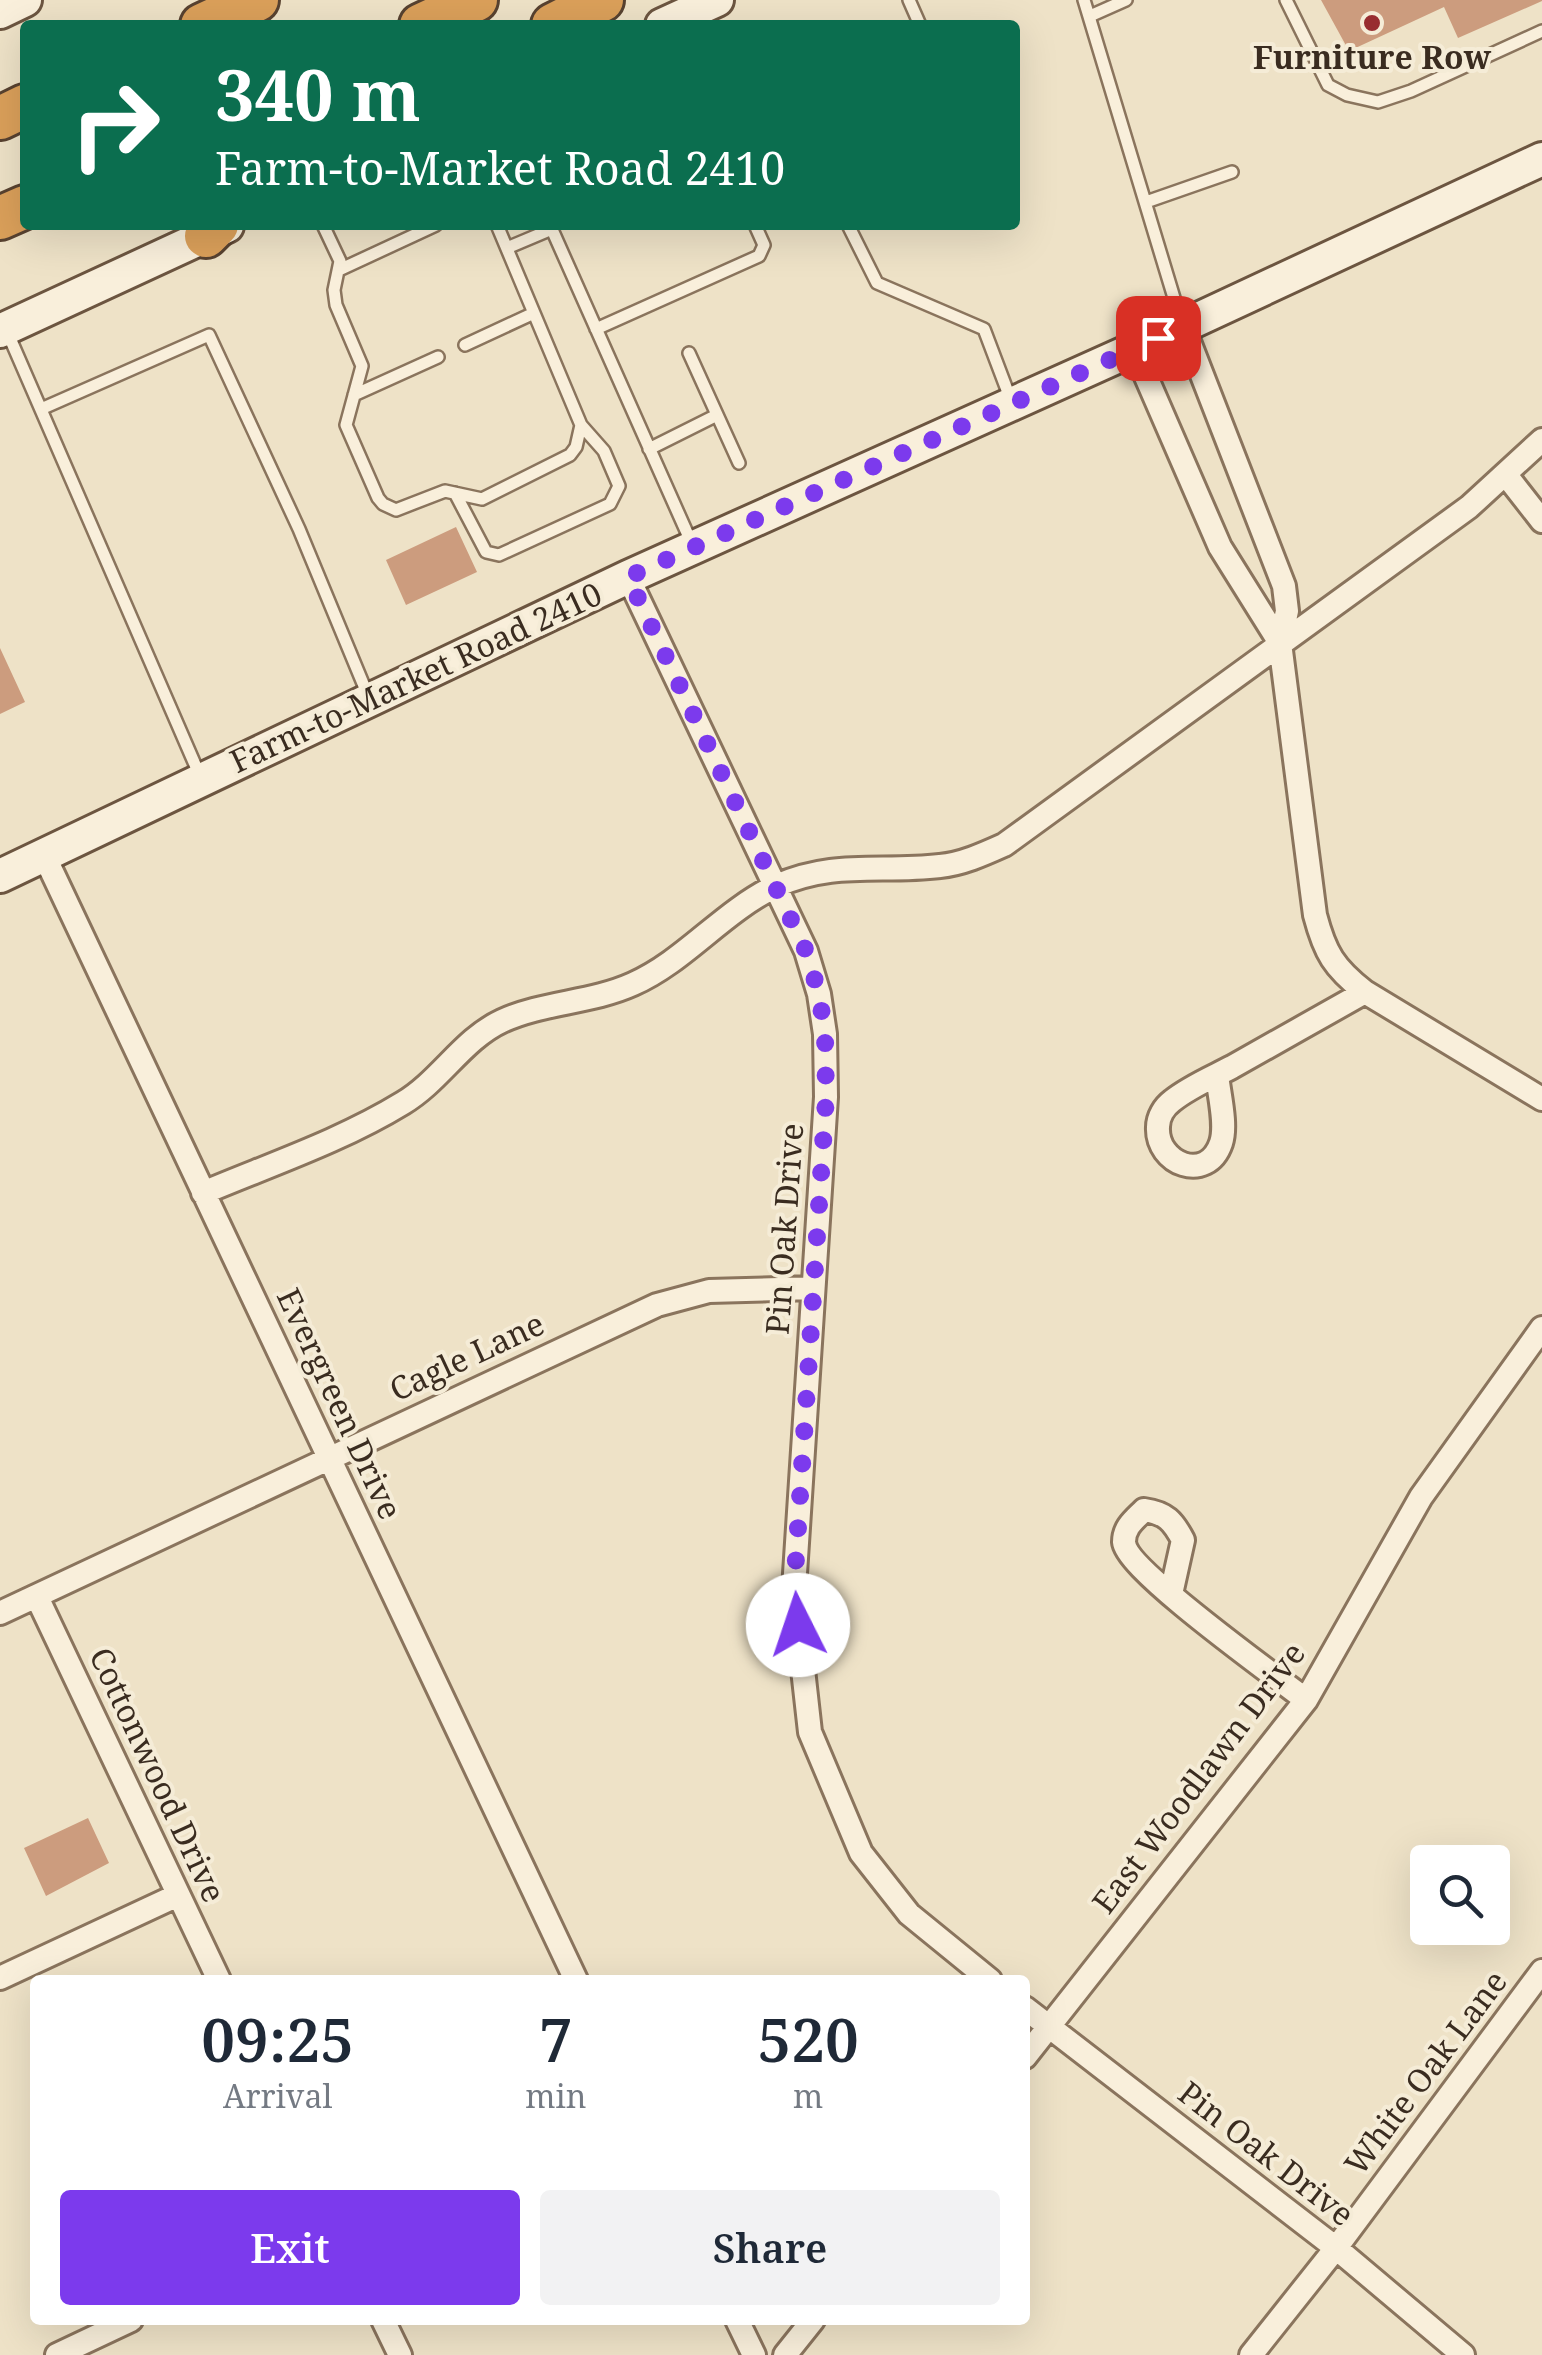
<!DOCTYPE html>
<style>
body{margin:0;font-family:"Noto Serif",serif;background:#f2f2f3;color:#1f2937;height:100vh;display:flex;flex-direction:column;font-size:38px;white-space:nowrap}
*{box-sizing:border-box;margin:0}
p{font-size:32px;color:#747a83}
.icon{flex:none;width:55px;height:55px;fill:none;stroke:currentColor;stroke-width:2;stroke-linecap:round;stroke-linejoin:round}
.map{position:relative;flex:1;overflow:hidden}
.panel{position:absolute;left:30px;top:1975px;width:1000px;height:350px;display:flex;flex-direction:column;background:#fff;border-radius:10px;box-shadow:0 10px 40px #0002}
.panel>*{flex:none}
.guide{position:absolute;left:20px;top:20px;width:1000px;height:210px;border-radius:10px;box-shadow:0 10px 40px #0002;background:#0b6e4f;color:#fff;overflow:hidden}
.buttons{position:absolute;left:1410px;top:1845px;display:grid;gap:20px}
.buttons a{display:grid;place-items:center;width:100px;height:100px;border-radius:10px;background:#fff;box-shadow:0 10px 40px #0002;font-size:50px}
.pin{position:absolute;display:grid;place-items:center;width:85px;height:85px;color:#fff;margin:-42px;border-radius:20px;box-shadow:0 5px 15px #0006}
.me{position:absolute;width:110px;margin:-55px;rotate:356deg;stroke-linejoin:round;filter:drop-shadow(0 0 8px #0008)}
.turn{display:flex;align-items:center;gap:35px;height:210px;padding:0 30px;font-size:45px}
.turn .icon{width:130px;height:130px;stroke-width:2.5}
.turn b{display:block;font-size:70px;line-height:85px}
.eta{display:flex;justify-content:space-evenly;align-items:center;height:170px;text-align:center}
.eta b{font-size:60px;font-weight:600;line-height:70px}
.button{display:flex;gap:20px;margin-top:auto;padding:20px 30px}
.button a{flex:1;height:115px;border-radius:10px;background:#7c3aed;color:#fff;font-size:40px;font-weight:600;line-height:115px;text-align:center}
.button a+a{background:#f2f2f3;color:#1f2937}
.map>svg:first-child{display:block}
</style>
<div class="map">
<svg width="1542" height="2355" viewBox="0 0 1542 2355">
<rect width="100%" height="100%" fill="#eee2c7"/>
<path fill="#cc9c7e" d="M1321,0H1542V1L1458,38L1444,7L1349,51Z
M456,527L477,572L406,605L386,560Z
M0,648L25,702L0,714Z
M88,1818L109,1863L46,1896L24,1848Z"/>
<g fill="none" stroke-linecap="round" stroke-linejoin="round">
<defs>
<path id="service" d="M909,0L920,25
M1084,0L1181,321
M1286,0L1328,85L1347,95L1378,102L1411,91L1542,31
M1090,16L1126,0
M1146,202L1232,172
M323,225L340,261L334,290L336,305L362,366L346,425L378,498L383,504L396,510L445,491L482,499L570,455L576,447L581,425L497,225
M550,225L692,544
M848,225L877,283L984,329L1012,403
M507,248L552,229
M339,270L436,225
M6,329L200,776
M596,329L759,256L764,245L755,225
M465,345L534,313
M689,353L739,463
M354,395L438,357
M41,409L209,335L299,529L369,698
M649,449L717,415
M455,493L486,552L499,555L610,504L619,486L604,451L581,425"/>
<path id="minor" d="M1183,326L1284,586L1287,611L1280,643L1315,915C1325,953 1334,968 1365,992L1542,1099
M1134,349L1220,547L1280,643
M1506,475L1542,521
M628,577L806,951L819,994L825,1034L826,1097L794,1589L810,1732L861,1853L909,1914L990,1980
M44,855L576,1980
M1217,1075C1219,1094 1227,1125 1221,1143C1207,1184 1156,1164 1158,1127C1158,1117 1164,1107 1172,1101C1189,1087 1213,1077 1232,1067C1276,1042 1321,1017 1365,992
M203,1193C269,1165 341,1141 403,1103C440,1081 463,1039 502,1021C543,1002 591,1003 633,984C685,961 722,912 776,886C834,860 880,873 940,866C962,864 984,854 1004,845L1469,507L1542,440
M1171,1594L1183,1540C1173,1521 1166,1513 1144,1510C1134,1520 1124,1527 1124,1542C1126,1570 1277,1677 1306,1700
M37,1597L219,1980
M0,1613L657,1305L709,1291L813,1288
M0,1978L178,1895
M1025,2008L1336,2248L1463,2355
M1025,2057L1306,1700L1421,1497L1542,1328
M383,2320L400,2355
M737,2320L754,2355
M57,2355L131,2320
M785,2355L813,2320
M1251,2355L1336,2248L1542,1971"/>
<path id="secondary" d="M0,12L25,0
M662,25L717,0
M0,331L227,226
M0,876L628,577L1134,349L1542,159"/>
<path id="motorway" d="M202,25L257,0
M421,25L476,0
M553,25L602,0
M0,118L25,106
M0,218L25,207
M206,236L217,225"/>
</defs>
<use href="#service" stroke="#8a745d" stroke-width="16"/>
<use href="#minor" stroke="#8a745d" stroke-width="28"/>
<use href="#secondary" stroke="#6c5540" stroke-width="38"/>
<use href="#motorway" stroke="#584230" stroke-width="48"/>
<use href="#service" stroke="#f9efdb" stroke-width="11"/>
<use href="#minor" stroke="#f9efdb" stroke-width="22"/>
<use href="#secondary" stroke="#f9efdb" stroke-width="32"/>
<use href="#motorway" stroke="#dba05a" stroke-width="42"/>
</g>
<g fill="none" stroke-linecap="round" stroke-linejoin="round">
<path stroke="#7c3aed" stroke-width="18" stroke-dasharray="0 32.4" d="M798,1625L794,1589L826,1098L825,1034L819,994L806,951L628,577L1158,338"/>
</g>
<circle fill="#982d30" stroke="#f5ecd7" stroke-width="4" cx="1372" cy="23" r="10"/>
<g text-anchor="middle" stroke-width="8" stroke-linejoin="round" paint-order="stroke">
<g font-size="32" font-weight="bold" fill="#3a2c20" stroke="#f5ecd7">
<text x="1372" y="69">Furniture Row</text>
</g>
<g font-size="32" fill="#3a2c20" stroke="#f5ecd7">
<text transform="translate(416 678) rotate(-25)" y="11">Farm-to-Market Road 2410</text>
<text transform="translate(785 1229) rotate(-86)" y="11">Pin Oak Drive</text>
<text transform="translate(467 1357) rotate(-25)" y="11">Cagle Lane</text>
<text transform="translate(339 1404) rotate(65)" y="11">Evergreen Drive</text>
<text transform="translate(157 1775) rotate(65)" y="11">Cottonwood Drive</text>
<text transform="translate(1199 1778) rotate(-53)" y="11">East Woodlawn Drive</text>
<text transform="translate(1426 2073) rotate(-53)" y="11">White Oak Lane</text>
<text transform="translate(1266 2154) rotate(38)" y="11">Pin Oak Drive</text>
</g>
</g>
</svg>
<div class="buttons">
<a><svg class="icon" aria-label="search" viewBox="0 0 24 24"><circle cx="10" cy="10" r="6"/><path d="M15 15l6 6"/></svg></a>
</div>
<div class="pin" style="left:1158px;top:338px;background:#d93025"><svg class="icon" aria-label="arrive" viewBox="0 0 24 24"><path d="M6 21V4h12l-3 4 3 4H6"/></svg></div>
<svg class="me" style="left:798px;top:1625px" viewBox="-20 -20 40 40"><circle r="19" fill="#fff"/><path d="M0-13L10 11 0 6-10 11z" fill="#7c3aed"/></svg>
<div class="guide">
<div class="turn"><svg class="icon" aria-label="right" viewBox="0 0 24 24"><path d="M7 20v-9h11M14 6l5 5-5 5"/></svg><div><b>340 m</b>Farm-to-Market Road 2410</div></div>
</div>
<section class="panel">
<div class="eta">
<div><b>09:25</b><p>Arrival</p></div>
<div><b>7</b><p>min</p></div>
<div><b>520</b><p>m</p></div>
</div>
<div class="button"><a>Exit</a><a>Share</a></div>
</section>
</div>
